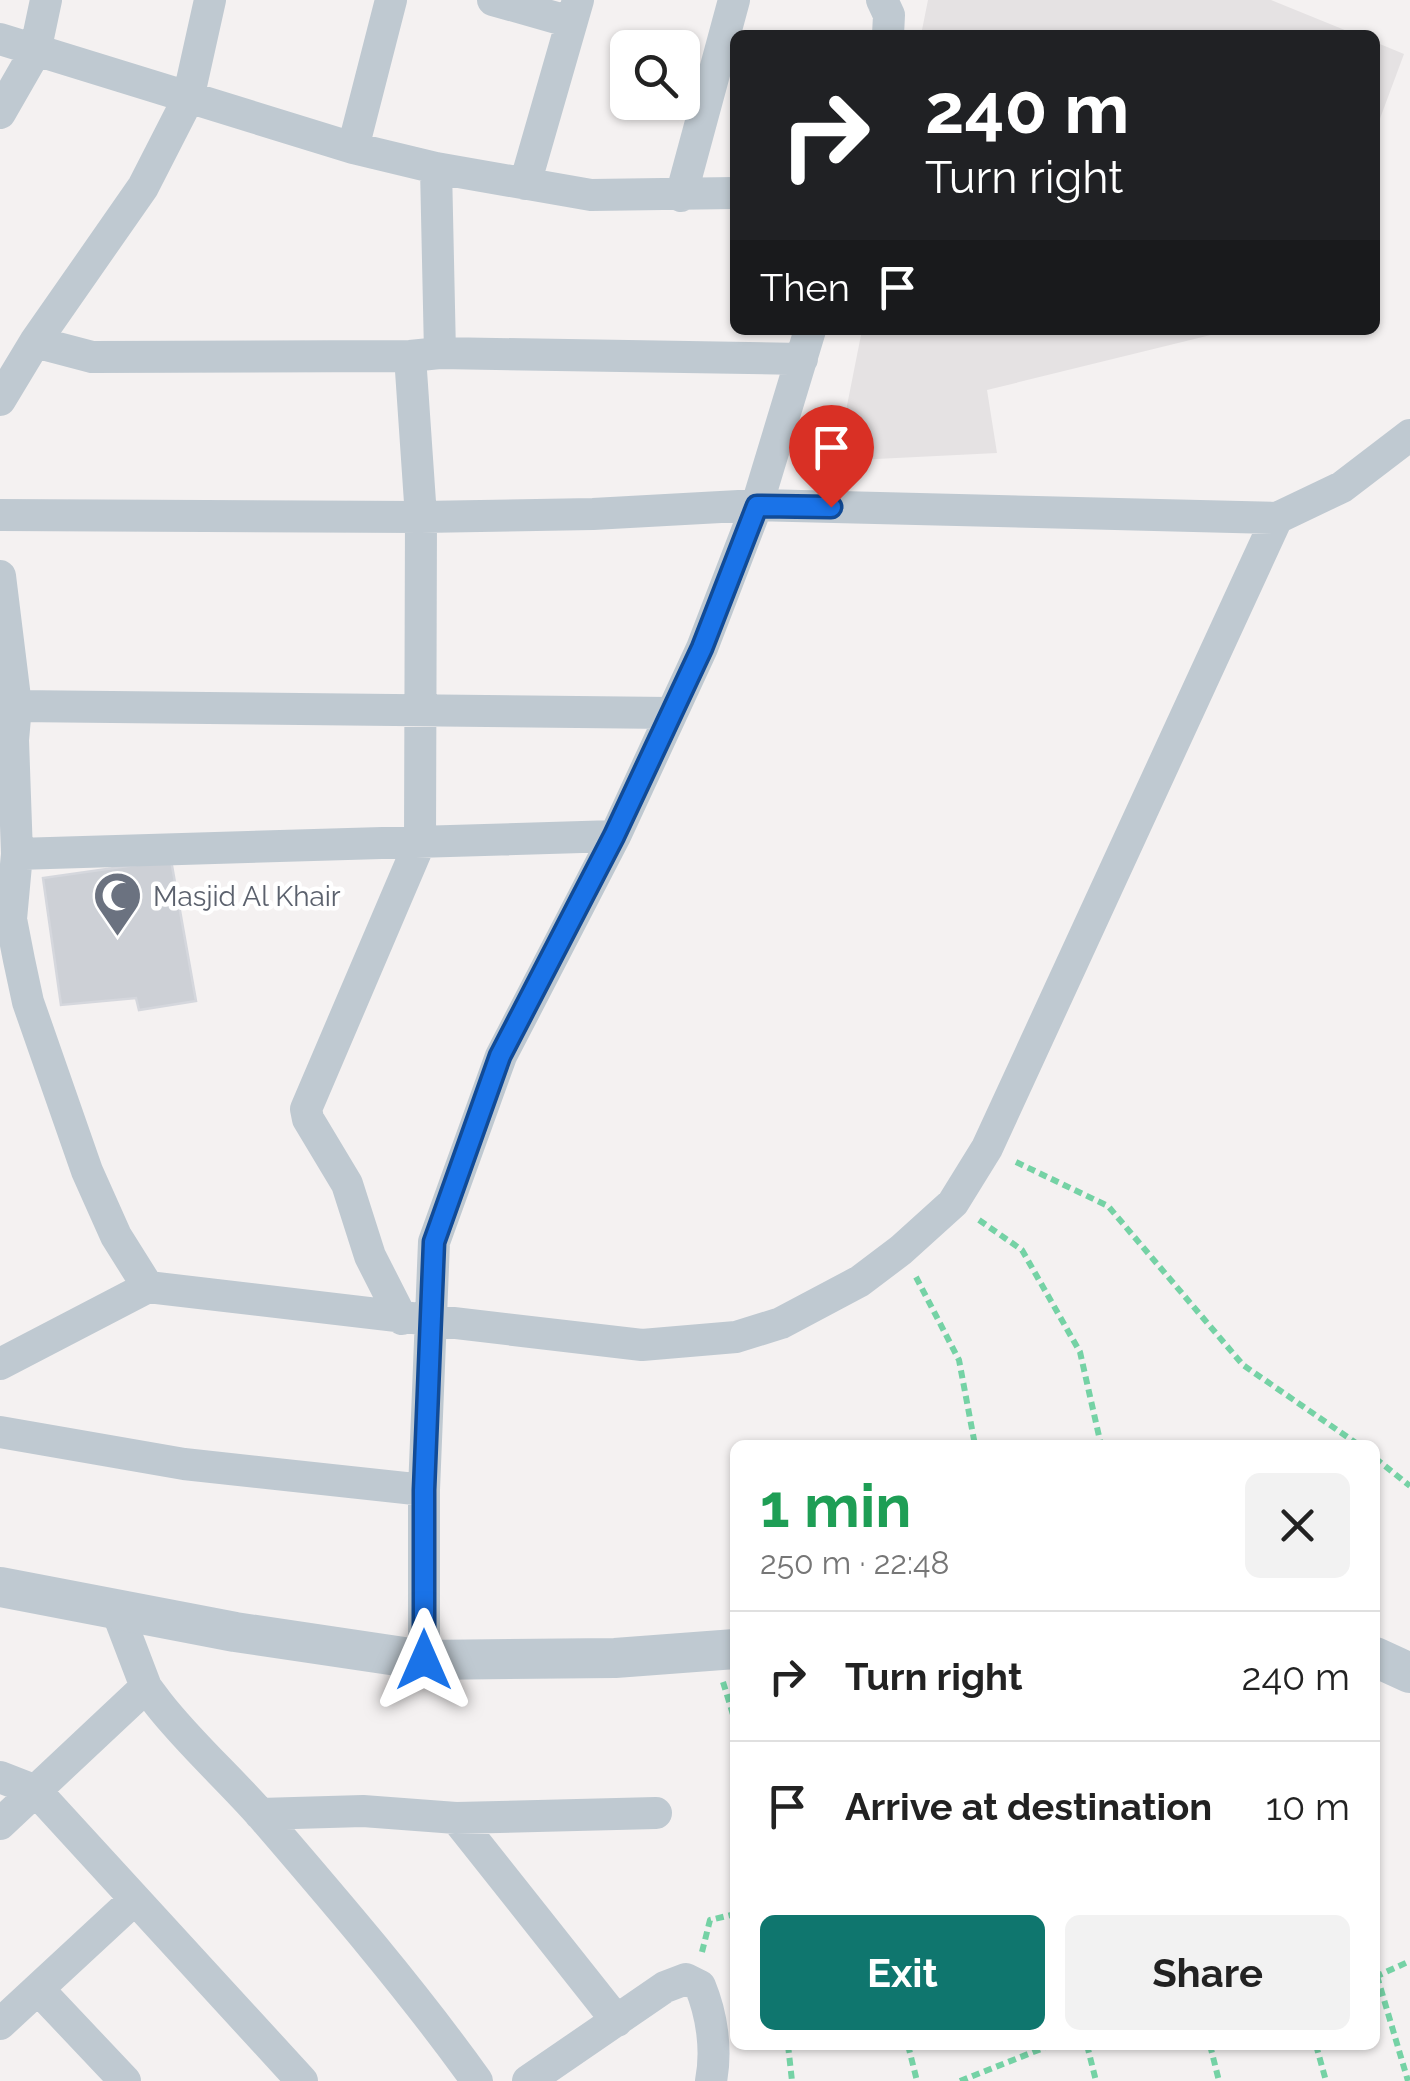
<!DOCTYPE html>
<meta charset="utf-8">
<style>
body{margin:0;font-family:Raleway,sans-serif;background:#f2f2f2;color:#222;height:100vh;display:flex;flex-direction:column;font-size:38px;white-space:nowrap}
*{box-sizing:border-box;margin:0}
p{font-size:32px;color:#767676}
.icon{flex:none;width:55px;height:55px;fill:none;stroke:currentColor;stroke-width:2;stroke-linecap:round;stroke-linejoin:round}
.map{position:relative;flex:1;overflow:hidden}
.sheet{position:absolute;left:730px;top:1440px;width:650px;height:610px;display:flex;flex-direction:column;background:#fff;border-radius:15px;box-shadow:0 2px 8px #0004}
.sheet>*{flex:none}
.guide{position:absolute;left:730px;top:30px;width:650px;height:305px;border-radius:15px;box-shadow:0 2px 8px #0004;background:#202124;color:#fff;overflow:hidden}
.tools{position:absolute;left:610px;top:30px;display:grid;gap:20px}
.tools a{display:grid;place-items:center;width:90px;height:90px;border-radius:15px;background:#fff;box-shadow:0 2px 8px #0004;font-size:50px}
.pin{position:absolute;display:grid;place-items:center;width:85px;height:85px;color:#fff;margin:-102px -42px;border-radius:50% 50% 50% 0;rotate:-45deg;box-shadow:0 0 10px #0007}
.pin .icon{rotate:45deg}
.me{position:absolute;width:110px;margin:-55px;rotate:0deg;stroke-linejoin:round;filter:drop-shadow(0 0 8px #0008)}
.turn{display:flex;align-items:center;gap:35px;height:210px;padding:0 30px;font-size:45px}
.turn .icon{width:130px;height:130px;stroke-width:2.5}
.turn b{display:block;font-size:70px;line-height:85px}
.then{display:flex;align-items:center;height:95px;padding:0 30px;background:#0003;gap:20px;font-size:38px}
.round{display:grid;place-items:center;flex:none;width:105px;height:105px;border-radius:15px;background:#f2f2f2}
.overview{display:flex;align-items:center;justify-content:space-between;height:170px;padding:0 30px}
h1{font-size:60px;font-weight:700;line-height:75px;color:#1e9e55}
.button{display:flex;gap:20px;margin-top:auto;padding:20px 30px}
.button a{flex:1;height:115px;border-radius:15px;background:#0f766e;color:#fff;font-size:40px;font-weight:700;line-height:115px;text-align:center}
.button a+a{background:#f2f2f2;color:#222}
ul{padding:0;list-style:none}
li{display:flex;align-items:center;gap:30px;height:130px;padding:0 30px;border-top:2px solid #e0e0e0}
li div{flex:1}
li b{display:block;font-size:38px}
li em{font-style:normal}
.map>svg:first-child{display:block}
</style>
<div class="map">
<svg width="1410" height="2081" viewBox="0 0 1410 2081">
<rect width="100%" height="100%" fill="#f4f1f1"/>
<path fill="#e5e2e3" d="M928,0H1271L1357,35H921Z
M1375,42L1404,54L1375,132Z
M862,330H1231L987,390L997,453L836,461Z"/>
<path fill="#cdd0d6" stroke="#d5d7dd" stroke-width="2.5" d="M171,860L196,1001L139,1010L136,998L61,1005L43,878Z"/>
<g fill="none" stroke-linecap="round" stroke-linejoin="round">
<path stroke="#75d2a5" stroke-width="6" stroke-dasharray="8 5" stroke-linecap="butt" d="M1016,1162L1108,1206L1243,1365L1359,1445
M979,1220L1022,1250L1080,1352L1101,1445
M916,1277L959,1360L975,1445
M1375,1458L1410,1486
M723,1682L735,1721
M702,1952L710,1920L735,1914
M1377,1976L1408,2081
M1375,1977L1410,1961
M788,2045L792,2081
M908,2045L917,2081
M1087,2045L1096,2081
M1210,2045L1219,2081
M1316,2045L1326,2081
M960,2081L1051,2045"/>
<path stroke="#bfc9d1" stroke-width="32" d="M493,0L571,22
M882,0L889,15L888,35
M0,39L353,148L436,168L591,195L735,193
M0,113L35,52L46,0
M353,148L391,0
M436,168L440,353
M525,184L578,0
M681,196L734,0
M35,342L92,357L410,356L440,353L802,359
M0,400L35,342L143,187L188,99L210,0
M0,515L421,517L593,514L757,505L1277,518
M0,576L16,706L13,740L17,854L11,919L19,960L28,1002L87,1171L116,1236L148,1287
M16,706L670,713
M17,854L615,836
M402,1319L370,1256L347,1184L308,1119L306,1109L420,842L421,517L410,356
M0,1364L148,1287L642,1345L736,1337L781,1323L860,1281L901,1250L953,1203L987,1148L1277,518L1342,487L1410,435
M0,1432L184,1464L424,1490
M117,1611L146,1687L158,1703C190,1744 229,1778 263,1817C337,1903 411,1989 477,2081
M424,1660V1490L434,1242L501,1056L615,836L702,648L757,505L810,330
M0,1777L36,1791L302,2081
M260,1814L363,1811L456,1818L656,1813
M456,1818L617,2021
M0,1824L146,1687
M39,1990L125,2081
M0,2024L135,1899
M528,2081L665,1987L686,1979L700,1986C712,2015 717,2050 711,2081"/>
<path stroke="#bfc9d1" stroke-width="40" d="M0,1587L235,1632L424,1660L615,1658L735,1649
M1375,1657L1410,1673"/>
</g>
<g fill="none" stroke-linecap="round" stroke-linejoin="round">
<defs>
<path id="route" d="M424,1660V1490L434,1242L500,1056L614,836L702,648L757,506L831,507"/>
</defs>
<use href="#route" stroke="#114b97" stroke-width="25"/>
<use href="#route" stroke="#1a73e8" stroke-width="18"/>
</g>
<defs>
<symbol id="mosque-pin" viewBox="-11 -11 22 30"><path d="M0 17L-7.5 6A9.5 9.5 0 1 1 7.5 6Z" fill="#6b7280" stroke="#fff"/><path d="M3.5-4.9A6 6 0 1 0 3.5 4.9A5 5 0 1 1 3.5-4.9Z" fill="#fff"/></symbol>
</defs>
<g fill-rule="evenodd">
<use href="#mosque-pin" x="90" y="868" width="55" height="75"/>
</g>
<g text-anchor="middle" stroke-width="9" stroke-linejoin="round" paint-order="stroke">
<g font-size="28" fill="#5b616d" stroke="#fff" text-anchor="start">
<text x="153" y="906">Masjid Al Khair</text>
</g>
</g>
</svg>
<div class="tools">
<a><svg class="icon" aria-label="search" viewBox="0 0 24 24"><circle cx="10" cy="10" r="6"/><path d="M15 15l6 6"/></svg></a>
</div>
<div class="pin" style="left:831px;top:507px;background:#d93025"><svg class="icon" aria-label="arrive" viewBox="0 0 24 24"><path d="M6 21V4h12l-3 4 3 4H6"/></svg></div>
<svg class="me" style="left:424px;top:1660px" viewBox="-20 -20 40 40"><path d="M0-17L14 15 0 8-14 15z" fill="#1a73e8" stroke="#fff" stroke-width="4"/></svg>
<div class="guide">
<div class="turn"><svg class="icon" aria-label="right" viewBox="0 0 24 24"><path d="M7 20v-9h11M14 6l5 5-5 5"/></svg><div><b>240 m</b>Turn right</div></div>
<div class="then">Then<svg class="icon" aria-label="arrive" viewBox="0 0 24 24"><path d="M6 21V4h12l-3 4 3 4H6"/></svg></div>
</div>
<section class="sheet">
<div class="overview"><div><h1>1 min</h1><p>250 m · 22:48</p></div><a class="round"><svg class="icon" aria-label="close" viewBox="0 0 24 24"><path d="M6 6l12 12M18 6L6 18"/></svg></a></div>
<ul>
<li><svg class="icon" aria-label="right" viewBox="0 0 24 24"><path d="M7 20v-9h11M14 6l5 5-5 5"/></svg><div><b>Turn right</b></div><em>240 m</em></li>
<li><svg class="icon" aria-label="arrive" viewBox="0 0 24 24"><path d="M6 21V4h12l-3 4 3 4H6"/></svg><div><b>Arrive at destination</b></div><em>10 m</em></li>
</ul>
<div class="button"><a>Exit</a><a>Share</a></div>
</section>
</div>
